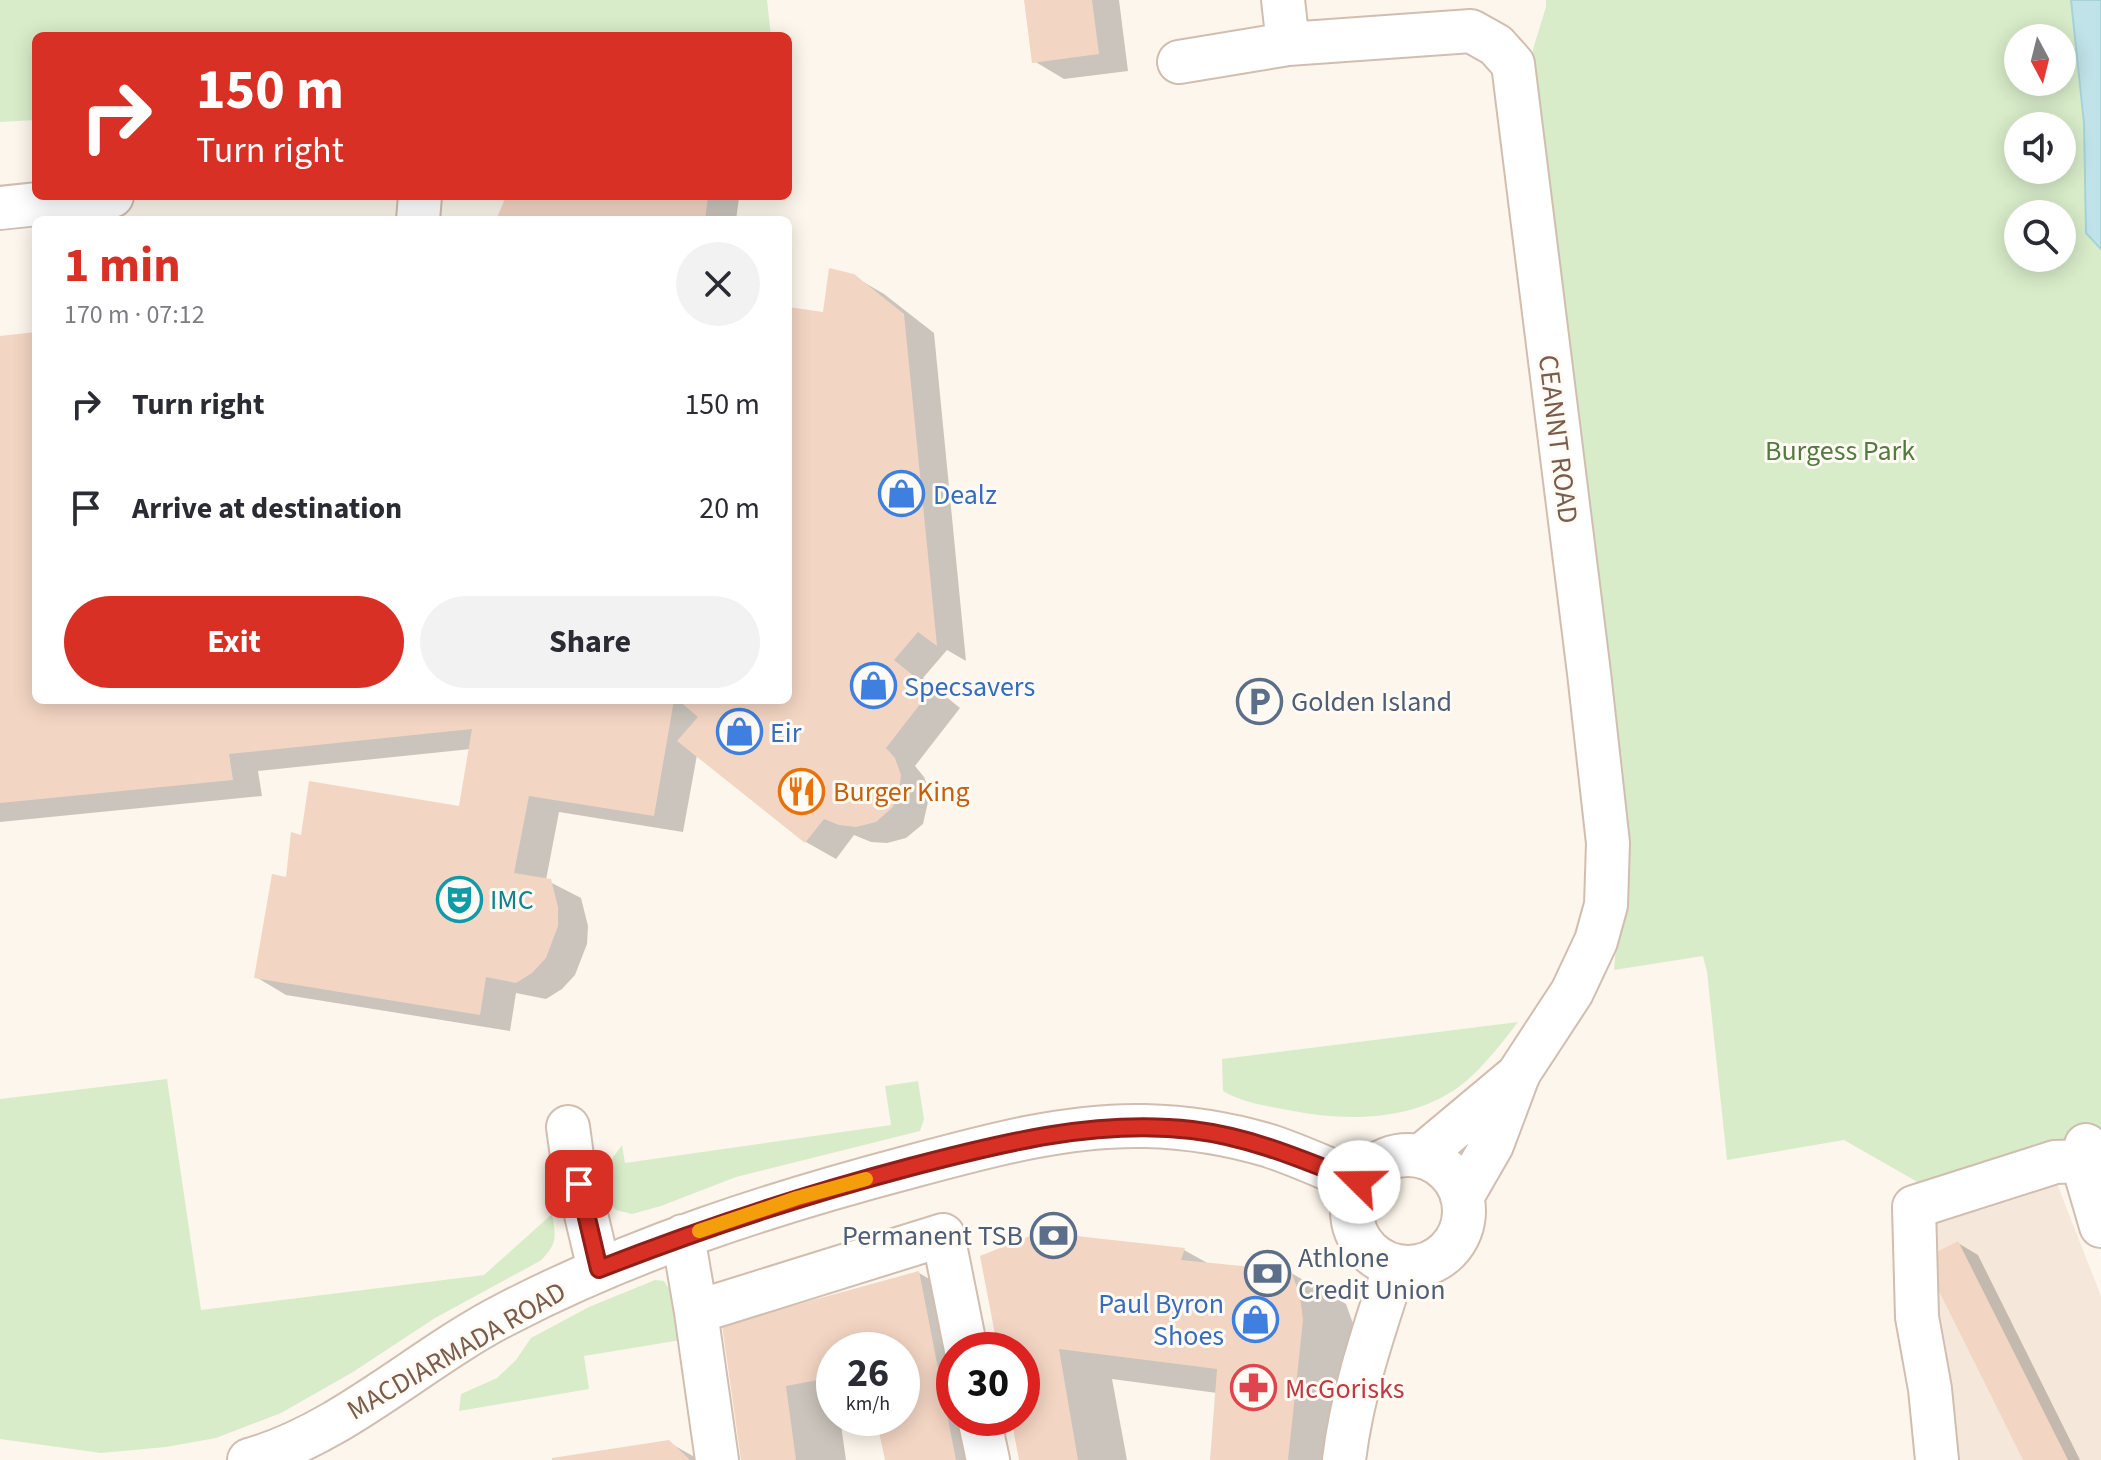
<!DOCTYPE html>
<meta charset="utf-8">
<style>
body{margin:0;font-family:"Source Sans 3",sans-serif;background:#f2f2f3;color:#2b2b33;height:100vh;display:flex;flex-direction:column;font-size:30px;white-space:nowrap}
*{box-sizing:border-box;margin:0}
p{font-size:26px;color:#7c7c81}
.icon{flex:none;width:44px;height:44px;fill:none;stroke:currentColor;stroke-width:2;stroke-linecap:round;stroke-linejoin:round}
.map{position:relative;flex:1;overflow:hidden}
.details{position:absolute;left:32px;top:216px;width:760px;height:488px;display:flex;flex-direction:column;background:#fff;border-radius:12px;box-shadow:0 4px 20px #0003}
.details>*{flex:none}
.guide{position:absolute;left:32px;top:32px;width:760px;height:168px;border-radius:12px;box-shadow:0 4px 20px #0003;background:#d93025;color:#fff;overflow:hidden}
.needle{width:52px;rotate:173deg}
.fabs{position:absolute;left:2004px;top:24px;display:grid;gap:16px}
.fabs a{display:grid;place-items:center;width:72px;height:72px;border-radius:50%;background:#fff;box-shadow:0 4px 20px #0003;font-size:40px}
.speed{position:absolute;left:816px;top:1332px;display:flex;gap:16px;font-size:40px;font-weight:700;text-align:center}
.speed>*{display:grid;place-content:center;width:104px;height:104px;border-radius:50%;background:#fff;box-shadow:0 4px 20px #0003;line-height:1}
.speed small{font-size:20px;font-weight:400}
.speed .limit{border:12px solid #d22;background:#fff;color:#111}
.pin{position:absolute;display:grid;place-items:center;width:68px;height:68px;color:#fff;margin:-34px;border-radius:16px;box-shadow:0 4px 12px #0006}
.me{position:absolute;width:88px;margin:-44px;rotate:292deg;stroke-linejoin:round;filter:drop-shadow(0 0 6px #0008)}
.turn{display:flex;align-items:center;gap:28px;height:168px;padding:0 32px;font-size:36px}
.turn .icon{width:104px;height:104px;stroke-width:2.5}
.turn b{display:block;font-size:56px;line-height:68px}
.round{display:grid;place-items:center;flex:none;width:84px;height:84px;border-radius:42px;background:#f2f2f3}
.head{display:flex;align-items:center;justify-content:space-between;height:136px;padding:0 32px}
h1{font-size:48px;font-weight:700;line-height:60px;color:#d93025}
.action{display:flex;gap:16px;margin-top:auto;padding:16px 32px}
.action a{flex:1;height:92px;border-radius:48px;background:#d93025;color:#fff;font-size:32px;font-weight:700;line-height:92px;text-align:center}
.action a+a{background:#f2f2f3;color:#2b2b33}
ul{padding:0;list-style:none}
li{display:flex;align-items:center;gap:24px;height:104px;padding:0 32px}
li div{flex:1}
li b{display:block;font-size:30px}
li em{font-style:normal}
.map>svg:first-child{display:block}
</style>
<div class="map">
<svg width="2101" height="1460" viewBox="0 0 2101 1460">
<rect width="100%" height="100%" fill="#fdf6ec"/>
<path fill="#f5e8da" d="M2054,1176L2101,1296V1460H1946L1928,1227Z"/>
<path fill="#d8ecc9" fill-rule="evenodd" d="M0,0H767L771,36H36V120L0,122Z
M1546,0H2071L2084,123L2086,233L2101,249V1145L1928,1188L1844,1140L1727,1160L1707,972L1703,956L1614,970L1625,846L1535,107L1533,49L1546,7ZM2018,38H2062V82H2018ZM2018,126H2062V170H2018ZM2018,214H2062V258H2018Z
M1518,1022C1502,1043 1485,1065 1465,1082C1418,1121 1350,1122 1293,1111C1269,1106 1245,1104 1223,1091L1222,1059Z
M167,1079L201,1310L484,1275L552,1214C556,1236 558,1244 540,1261L435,1318L353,1372L281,1413L216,1438L166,1447L101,1453L0,1439V1099Z
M918,1081L924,1119L920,1131L736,1177L661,1206L632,1214L616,1210L606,1201L603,1171L622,1145L625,1163L891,1125L885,1086Z
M655,1280L664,1281L671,1292L681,1340L584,1356L589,1389L459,1411L461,1394L497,1378L516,1360L531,1338L589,1307Z"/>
<path fill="#bfe3e8" stroke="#a5d3da" stroke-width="2" d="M2071,0H2101V249L2086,233L2084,123Z"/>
<path fill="#0003" d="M1026,0H1119L1128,71L1064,79L1034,61Z
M508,196H736L739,198L736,220H498Z
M853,276L884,294L934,333L966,661L947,650L923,678L960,708L915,766L924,777L930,793L923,824L906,838L887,843L871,842L854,835L836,859L806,842L697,755L683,832L559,812L546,880L581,898L588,926L587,944L575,975L562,989L546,999L516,993L510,1031L286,995L256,977L302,837L460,808L471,749L258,771L262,796L0,822V339L36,334V700H788V309L824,314Z
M1958,1243L1978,1255L2080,1460H2027Z
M1184,1250L1211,1265L1291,1273L1346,1304L1355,1329L1346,1460H1212L1217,1393L1112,1379L1127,1460H1021L1013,1418H1022V1350H1000Z
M919,1273L973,1304L954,1350V1418H995L1004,1460H887L879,1418H902V1350H834V1418H840L846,1460H743L724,1326Z
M668,1442L700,1460H554Z"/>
<path fill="#f3d5c3" d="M1024,0H1092L1099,54L1032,63Z
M506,196H708L705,220H496Z
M829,268L854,274L904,314L937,646L918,632L894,660L931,690L886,748L895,758L901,775L899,793L893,807L876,822L856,827L839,825L824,819L805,843L677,741L698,717L678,700H788V307L823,312Z
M36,332V700H674L654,816L529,796L514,873L551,879L558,907V926L546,958L532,973L516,983L486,977L480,1015L254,978L272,874L286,877L291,832L301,835L309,781L459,806L472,729L229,754L233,780L0,803V336Z
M1040,1232L1185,1248L1181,1260L1291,1271L1300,1296L1303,1320L1288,1460H1210L1217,1369L1059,1349L1078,1460H1019L1011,1418H1022V1350H998L980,1256Z
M1958,1241L2068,1460H2023L1923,1259Z
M919,1271L956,1460H885L876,1418H902V1350H834V1377L786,1386L796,1460H741L722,1325Z
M669,1440L690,1460H552V1458Z"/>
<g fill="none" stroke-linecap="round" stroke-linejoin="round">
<defs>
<path id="minor" d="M1283,0L1288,44L1471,31L1496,45L1513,64L1589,673L1608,843L1606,905L1596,941L1572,992L1519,1073L1492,1145L1462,1197
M1179,62L1288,44
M0,208L112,196
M418,220L420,196
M568,1127L572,1156L599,1269
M2086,1145L2082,1161L2101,1226
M1352 1211a56 56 0 1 1 112 0a56 56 0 1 1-112 0Z
M1421,1156L1519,1074
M683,1236L696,1312L717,1460
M696,1312L943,1235L966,1350
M979,1418L988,1460
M249,1460C342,1434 420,1358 506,1314C635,1247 773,1203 913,1166C987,1146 1067,1124 1145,1126C1186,1127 1230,1134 1270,1146C1300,1156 1330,1170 1359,1182
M1344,1460C1352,1393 1374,1330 1395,1266
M1937,1460L1930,1389L1917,1317L1914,1207L2055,1162L2082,1161"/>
</defs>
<use href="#minor" stroke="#d1beb0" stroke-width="46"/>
<use href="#minor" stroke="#fff" stroke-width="42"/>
</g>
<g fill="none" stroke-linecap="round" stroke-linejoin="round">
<defs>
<path id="route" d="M579,1184L599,1269C701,1229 804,1195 910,1167C1001,1143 1097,1119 1192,1130C1251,1137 1304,1160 1359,1182"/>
</defs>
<use href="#route" stroke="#8d1f18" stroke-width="20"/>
<use href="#route" stroke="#d93025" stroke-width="14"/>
<path stroke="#f59e0b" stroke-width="14" d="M699,1231L797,1198L866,1179"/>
</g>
<defs>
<symbol id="shop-ring" viewBox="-11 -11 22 22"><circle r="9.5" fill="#fffaf3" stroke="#3f7fe0" stroke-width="1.5"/><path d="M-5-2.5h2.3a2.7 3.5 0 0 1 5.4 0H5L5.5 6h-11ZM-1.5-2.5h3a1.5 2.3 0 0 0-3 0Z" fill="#3f7fe0"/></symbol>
<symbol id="parking-ring" viewBox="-11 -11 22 22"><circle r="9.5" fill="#fffaf3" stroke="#5c6f8a" stroke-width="1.5"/><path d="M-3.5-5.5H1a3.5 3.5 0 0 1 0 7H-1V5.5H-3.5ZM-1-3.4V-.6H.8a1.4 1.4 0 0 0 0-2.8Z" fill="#5c6f8a"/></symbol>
<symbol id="restaurant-ring" viewBox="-11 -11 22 22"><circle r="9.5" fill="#fffaf3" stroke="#e8710a" stroke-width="1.5"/><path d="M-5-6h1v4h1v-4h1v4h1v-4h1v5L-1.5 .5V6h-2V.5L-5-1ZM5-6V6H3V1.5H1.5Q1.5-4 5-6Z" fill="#e8710a"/></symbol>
<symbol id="theatre-ring" viewBox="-11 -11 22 22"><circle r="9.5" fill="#fffaf3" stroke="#0f9aa8" stroke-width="1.5"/><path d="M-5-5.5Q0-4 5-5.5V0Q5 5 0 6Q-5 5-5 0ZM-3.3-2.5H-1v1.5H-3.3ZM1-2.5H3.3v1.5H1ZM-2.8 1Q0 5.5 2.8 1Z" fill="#0f9aa8"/></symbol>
<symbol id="bank-ring" viewBox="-11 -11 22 22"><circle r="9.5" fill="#fffaf3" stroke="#5c6f8a" stroke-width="1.5"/><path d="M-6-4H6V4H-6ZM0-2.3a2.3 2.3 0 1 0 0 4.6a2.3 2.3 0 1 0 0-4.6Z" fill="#5c6f8a"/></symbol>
<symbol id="pharmacy-ring" viewBox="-11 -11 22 22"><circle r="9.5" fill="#fffaf3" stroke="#e0444e" stroke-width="1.5"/><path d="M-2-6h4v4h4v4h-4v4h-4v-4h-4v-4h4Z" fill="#e0444e"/></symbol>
</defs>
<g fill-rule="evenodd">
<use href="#shop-ring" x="876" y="468" width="51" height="51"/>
<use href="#shop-ring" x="848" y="660" width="51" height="51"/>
<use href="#parking-ring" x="1234" y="676" width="51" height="51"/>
<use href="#shop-ring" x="714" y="706" width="51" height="51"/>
<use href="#restaurant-ring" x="776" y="766" width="51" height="51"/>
<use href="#theatre-ring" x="434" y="874" width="51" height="51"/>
<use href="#bank-ring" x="1028" y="1210" width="51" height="51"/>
<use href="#bank-ring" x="1242" y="1248" width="51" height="51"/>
<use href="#shop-ring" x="1230" y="1294" width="51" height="51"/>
<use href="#pharmacy-ring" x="1228" y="1362" width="51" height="51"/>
</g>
<g text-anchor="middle" stroke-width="6" stroke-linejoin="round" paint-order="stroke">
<g font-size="28" fill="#7a5c4d" stroke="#fffaf3">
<text transform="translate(1559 439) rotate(83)" y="10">CEANNT ROAD</text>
<text transform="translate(456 1350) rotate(-30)" y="10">MACDIARMADA ROAD</text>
</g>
<g font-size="28" fill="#537a41" stroke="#fffaf3">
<text x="1840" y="460">Burgess Park</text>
</g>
<g font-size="28" fill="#366cbe" stroke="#fffaf3" text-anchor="start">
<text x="933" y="504">Dealz</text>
<text x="904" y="696">Specsavers</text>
<text x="770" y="742">Eir</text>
<text x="1224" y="1313" text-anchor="end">Paul Byron<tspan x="1224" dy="32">Shoes</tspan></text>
</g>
<g font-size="28" fill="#4e5e75" stroke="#fffaf3" text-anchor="start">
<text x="1291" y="711">Golden Island</text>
<text x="1023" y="1245" text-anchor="end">Permanent TSB</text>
<text x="1298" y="1267">Athlone<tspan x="1298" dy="32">Credit Union</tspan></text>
</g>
<g font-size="28" fill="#c56008" stroke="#fffaf3" text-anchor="start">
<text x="833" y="801">Burger King</text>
</g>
<g font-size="28" fill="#0d838f" stroke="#fffaf3" text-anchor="start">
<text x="490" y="909">IMC</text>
</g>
<g font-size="28" fill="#be3a42" stroke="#fffaf3" text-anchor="start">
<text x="1285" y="1398">McGorisks</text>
</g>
</g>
</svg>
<div class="fabs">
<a><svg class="needle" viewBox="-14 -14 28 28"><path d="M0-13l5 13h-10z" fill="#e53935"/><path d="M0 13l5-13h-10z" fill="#7c7c81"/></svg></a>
<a><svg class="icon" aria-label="sound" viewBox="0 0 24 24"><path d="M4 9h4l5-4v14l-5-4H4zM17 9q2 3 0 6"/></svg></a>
<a><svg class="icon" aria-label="search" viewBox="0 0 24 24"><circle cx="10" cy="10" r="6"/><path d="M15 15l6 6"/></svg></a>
</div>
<div class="speed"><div>26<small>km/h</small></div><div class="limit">30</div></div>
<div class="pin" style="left:579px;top:1184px;background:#d93025"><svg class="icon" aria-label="arrive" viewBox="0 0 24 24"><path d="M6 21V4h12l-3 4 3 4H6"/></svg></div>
<svg class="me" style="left:1359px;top:1182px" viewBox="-20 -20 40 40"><circle r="19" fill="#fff"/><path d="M0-13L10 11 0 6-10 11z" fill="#d93025"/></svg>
<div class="guide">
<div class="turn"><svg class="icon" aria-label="right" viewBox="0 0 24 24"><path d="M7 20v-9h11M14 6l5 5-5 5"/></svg><div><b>150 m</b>Turn right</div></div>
</div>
<section class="details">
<div class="head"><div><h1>1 min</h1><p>170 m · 07:12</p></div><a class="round"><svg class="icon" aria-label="close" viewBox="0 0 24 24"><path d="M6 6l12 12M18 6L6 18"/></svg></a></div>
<ul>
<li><svg class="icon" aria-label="right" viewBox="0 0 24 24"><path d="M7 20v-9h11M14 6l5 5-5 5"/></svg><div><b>Turn right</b></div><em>150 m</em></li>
<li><svg class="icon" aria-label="arrive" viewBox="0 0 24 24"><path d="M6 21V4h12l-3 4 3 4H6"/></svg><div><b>Arrive at destination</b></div><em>20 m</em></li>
</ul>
<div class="action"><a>Exit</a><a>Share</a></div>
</section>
</div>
